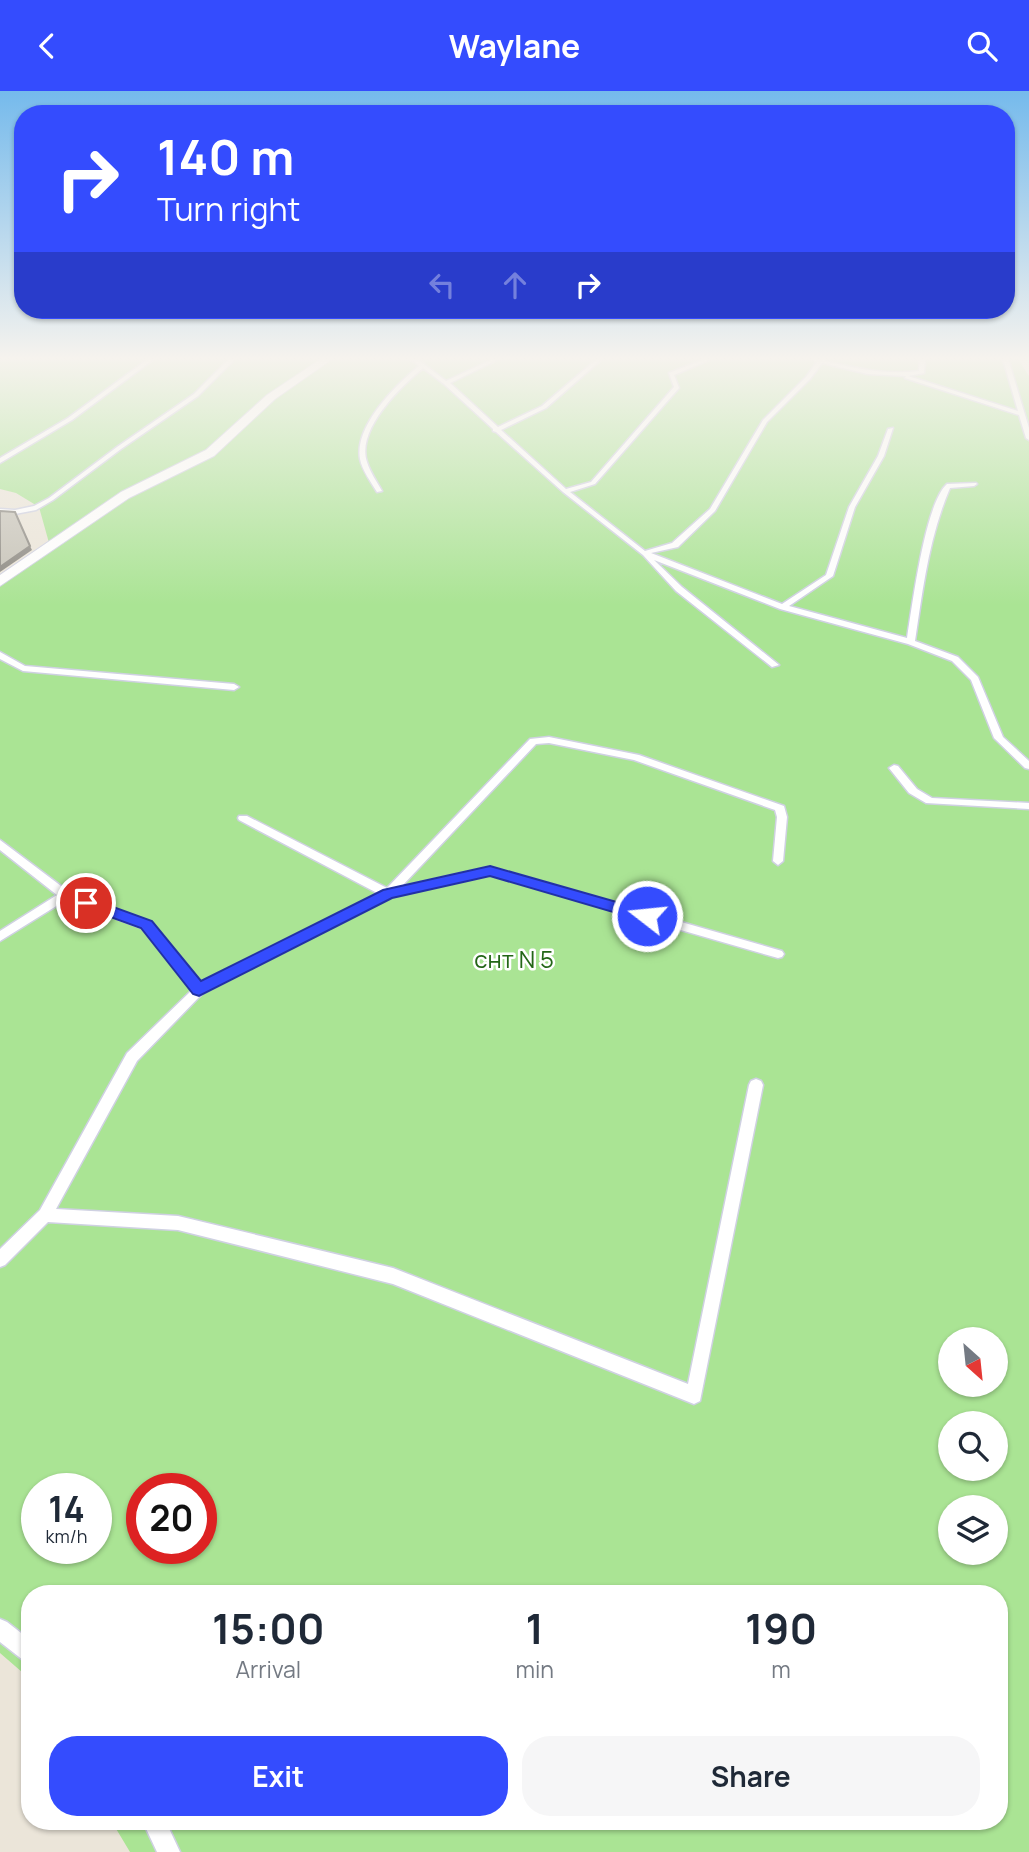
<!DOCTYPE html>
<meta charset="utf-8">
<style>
body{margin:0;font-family:Manrope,sans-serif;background:#f6f6f7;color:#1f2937;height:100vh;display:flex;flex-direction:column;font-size:26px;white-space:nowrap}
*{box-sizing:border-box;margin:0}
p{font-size:23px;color:#747a83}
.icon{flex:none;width:38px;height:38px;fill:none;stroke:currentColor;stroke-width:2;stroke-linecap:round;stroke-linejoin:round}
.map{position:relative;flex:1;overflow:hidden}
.drawer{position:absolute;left:21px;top:1494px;width:987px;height:245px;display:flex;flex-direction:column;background:#fff;border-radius:28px;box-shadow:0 2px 5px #0004}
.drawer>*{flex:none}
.top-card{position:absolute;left:14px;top:14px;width:1001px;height:214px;border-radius:28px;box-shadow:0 2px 5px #0004;background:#344cfe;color:#fff;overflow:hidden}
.needle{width:46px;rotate:153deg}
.tools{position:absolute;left:938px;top:1236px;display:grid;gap:14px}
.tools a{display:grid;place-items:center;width:70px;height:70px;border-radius:50%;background:#fff;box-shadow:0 2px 5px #0004;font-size:35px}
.speed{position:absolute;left:21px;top:1382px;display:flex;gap:14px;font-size:35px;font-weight:700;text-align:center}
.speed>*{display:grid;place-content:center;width:91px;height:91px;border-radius:50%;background:#fff;box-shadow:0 2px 5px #0004;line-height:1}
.speed small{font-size:18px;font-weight:400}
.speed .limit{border:10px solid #d22;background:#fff;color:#111}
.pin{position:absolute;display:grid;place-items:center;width:60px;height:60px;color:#fff;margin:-30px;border:4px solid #fff;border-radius:50%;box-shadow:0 2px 7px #0007}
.me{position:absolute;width:77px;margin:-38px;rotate:286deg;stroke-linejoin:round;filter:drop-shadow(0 0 5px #0008)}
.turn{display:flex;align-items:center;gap:24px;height:147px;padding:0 28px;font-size:32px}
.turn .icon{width:91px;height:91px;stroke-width:2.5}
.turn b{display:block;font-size:49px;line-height:60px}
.lanes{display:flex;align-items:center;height:66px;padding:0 28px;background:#0003;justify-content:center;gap:35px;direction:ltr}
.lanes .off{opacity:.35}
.eta{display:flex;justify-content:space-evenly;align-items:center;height:119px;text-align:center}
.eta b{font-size:42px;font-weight:700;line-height:49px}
.primary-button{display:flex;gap:14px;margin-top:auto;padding:14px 28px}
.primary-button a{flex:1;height:80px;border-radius:28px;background:#344cfe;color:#fff;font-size:28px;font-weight:700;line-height:80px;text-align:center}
.primary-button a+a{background:#f6f6f7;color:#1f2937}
header{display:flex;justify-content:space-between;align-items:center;height:91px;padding:0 28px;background:#344cfe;color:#fff;font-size:32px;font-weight:700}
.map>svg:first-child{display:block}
</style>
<header><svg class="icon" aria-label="back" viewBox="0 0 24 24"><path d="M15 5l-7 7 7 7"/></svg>Waylane<svg class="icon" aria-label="search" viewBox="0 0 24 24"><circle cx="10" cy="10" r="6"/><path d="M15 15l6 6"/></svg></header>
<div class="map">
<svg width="1029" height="1761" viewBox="0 0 1029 1761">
<rect width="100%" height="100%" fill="#ebe5d9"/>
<path fill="#aae494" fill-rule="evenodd" d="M0,268H1018L1029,285V1761H130L112,1731H999V1503H30V1588L0,1562V491L51,459L39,416L16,402L0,398ZM950,1248H996V1293H950ZM950,1332H996V1377H950ZM37,1398H96V1458H37ZM142,1398H201V1458H142ZM950,1416H996V1461H950Z"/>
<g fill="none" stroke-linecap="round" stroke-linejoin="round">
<defs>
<path id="service" d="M148,268H154L72,329L0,372V367L68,327Z
M229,268H235L198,305L121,358L53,409L36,419L15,423L0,422V418L15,419L34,415L49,407L117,356L194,303Z
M402,268H417L446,290L493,268H499L450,292L498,336L542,315L597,268H602L546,317L501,339L566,398L591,391L674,296L669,282L705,268H711L674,284L679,297L595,393L570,401L645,460L672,452L710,418L763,329L806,286L817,271L812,268H824V269L829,271C859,278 888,284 919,280L920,268H925L924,282L908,285L1018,320L1003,268H1008L1029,337V349L1026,347L1019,324L905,287L906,285L868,283L822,272L810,288L767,331L715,420L678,456L651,462L782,513L826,484L849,416L878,365L888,338L893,337L884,365L855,416L833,485L789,515L907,547C912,516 925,412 947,393L976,392L977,393L974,395L950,397C929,446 923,497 915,550L958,566L978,586L1003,646L1029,670V678L1025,677L994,647L971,589L952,570L908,553L780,518L654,469L682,496L779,574L772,576L676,500L643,464L563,401L496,341L493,340V338L444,293L423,277C400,296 356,339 367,371C370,381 377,391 382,400L377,401C371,391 362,379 360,368C354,335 396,294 419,275L414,270Z
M0,561L25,575L234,593L239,596L234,599L23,580L0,568Z
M549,646L639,664L784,715L787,726L783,770L778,774L773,770L777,726L775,719L634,669L549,652L536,653L401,796L490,776L782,860L784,863L782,866L778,867L490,784L391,806L203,902L137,970L56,1118L178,1125L393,1177L688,1293L749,994L751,990L756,988L761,990L763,994L700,1310L694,1313L393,1193L178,1139L48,1131L5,1174L0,1176V1158L40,1119L127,962L192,899L142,837L66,809L0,850V840L57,804L0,759V749L69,801L150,831L201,892L379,803L239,729L238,727L239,725H247L387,797L530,648Z
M894,674L898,675L917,698L932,707L1029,712V718L926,712L909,702L889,677Z
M0,1528L7,1531L30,1549V1572L23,1569L0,1551Z
M143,1731H166L180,1761H157Z"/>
<path id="minor" d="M321,268H332L275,308L214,365L129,407L0,495V484L121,401L206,359L267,304Z"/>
</defs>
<use href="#service" stroke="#cfd1e2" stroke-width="3"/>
<use href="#minor" stroke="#cfd1e2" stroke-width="2"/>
<use href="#service" fill="#fff" fill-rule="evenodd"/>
<use href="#minor" fill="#fff" fill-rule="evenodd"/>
</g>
<path fill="#8b8881" d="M30,455L32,459L0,481V476Z"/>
<path fill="#c6c3b8" stroke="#8b8881" stroke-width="2" d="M0,420L15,421L30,455L0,476Z"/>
<linearGradient id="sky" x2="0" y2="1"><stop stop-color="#75baec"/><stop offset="0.52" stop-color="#f6f3ee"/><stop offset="1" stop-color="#f6f3ee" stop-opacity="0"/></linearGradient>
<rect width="1029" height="514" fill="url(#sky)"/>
<path fill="#344cfe" stroke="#2231a5" stroke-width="2" d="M490,775L652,821L654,825L647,831L490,785L392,807L199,905L193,903L141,837L80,815L78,812L86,806L152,830L201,890L383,799Z"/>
<g text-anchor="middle" stroke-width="5" stroke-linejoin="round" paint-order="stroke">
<g font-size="24" fill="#236617" stroke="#fff">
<text x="514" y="877">снт N 5</text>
</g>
</g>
</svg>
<div class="tools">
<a><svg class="needle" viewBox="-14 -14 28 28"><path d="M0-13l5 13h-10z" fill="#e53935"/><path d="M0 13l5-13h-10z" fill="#747a83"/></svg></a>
<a><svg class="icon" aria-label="search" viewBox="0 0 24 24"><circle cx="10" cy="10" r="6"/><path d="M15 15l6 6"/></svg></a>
<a><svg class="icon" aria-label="layers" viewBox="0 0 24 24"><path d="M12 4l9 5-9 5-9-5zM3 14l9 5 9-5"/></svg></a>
</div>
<div class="speed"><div>14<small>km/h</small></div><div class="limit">20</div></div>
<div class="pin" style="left:86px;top:812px;background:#d93025"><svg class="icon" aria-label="arrive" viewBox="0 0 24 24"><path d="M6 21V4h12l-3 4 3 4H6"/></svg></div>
<svg class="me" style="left:647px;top:825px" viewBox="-20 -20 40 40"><circle r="17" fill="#344cfe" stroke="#fff" stroke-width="3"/><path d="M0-11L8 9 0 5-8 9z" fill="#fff"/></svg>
<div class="top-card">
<div class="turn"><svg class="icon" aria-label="right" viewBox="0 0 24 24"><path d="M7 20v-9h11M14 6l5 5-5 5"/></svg><div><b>140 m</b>Turn right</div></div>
<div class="lanes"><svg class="icon off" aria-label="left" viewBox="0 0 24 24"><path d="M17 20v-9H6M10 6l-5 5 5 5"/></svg><svg class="icon off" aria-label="ahead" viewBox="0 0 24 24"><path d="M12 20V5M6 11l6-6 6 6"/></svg><svg class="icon" aria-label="right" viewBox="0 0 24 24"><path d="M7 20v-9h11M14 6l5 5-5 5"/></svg></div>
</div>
<section class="drawer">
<div class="eta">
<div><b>15:00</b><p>Arrival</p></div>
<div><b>1</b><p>min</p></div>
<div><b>190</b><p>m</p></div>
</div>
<div class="primary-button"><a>Exit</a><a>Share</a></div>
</section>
</div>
